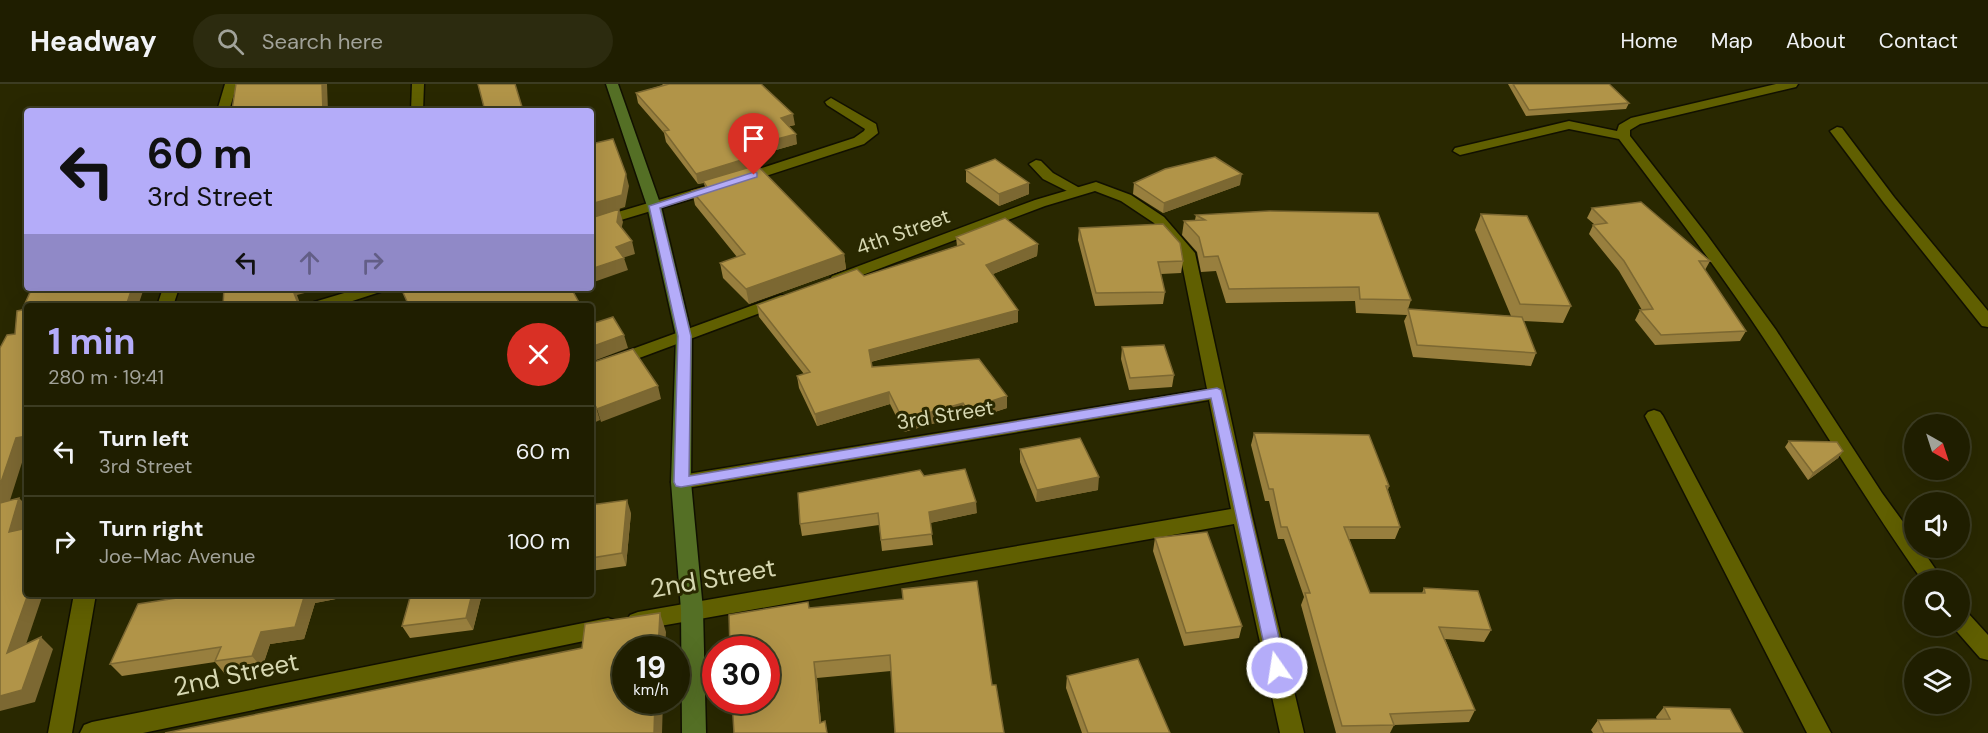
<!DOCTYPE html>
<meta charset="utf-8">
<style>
body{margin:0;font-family:"DM Sans",sans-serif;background:#2c2b0f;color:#f1f3f6;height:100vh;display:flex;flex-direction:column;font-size:22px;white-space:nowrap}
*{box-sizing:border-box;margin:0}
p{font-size:20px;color:#a1a299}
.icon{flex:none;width:33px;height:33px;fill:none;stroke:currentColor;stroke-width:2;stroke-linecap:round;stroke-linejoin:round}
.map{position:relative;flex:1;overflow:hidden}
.sheet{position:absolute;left:24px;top:219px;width:570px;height:294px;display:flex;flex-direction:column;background:#1f1e00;border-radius:6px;box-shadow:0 6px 24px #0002,0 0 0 2px #3c3c22}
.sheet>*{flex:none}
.top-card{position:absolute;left:24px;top:24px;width:570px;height:183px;border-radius:6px;box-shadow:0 6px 24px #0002,0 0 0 2px #3c3c22;background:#b4acf9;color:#111;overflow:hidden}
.needle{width:39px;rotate:141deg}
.fabs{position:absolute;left:1904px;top:330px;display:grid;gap:12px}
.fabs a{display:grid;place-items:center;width:66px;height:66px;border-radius:50%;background:#1f1e00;box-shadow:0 6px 24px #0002,0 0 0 2px #3c3c22;font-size:30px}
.speed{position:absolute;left:612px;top:552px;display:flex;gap:12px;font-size:30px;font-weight:700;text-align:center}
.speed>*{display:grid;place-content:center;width:78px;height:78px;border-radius:50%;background:#1f1e00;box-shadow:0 6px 24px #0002,0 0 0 2px #3c3c22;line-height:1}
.speed small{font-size:15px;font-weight:400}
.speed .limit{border:9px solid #d22;background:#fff;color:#111}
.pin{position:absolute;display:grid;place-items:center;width:51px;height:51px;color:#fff;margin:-62px -26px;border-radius:50% 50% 50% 0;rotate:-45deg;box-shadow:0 0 6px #0007}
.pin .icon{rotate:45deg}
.me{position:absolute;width:66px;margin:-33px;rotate:347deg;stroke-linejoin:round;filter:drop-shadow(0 0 4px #0008)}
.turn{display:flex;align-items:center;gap:21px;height:126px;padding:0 24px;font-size:27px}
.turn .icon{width:78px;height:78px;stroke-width:2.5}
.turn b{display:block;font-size:42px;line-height:51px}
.lanes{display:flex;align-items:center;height:57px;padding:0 24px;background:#0003;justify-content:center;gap:30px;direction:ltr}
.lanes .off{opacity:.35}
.round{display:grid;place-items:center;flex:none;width:63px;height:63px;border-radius:32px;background:#2c2b0f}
.headline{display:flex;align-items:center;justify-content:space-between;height:102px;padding:0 24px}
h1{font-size:36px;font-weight:700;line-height:45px;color:#b4acf9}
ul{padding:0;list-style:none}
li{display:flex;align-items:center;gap:18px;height:90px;padding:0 24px;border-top:2px solid #3c3c22}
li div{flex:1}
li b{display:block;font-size:22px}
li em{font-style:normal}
header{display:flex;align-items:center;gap:36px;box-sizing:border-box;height:84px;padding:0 30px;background:#1f1e00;border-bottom:2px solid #3c3c22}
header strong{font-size:28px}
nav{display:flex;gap:33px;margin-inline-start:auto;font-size:21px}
.search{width:420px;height:54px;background:#2c2b0f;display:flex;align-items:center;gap:15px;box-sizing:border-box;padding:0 21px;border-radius:33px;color:#a1a299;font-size:22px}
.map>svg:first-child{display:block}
</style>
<header>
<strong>Headway</strong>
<div class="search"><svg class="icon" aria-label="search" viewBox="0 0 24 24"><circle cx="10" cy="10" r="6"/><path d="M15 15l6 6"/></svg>Search here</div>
<nav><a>Home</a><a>Map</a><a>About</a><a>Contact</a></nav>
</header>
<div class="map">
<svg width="1988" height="649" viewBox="0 0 1988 649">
<rect width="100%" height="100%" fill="#292800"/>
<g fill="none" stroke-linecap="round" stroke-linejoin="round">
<defs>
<path id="lane" d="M1036,76L1041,77L1053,89L1085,107L1078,111L1073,110L1043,95L1029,80Z"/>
<path id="street" d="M225,0H237L229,27H217Z
M412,0H424L423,27H411Z
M1776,0H1798L1796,3L1640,40L1630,46V52L1707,151L1776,246L1882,409L1914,453V464H1921L1943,496H1922C1866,417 1817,334 1763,253C1718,185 1668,120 1619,55L1569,45L1460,71L1453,67L1455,64L1569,37L1617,47L1619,41L1631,34Z
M831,14L876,40L878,49L864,60L747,98H737L735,95L737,92L854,54L864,47L865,45L827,21L825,18Z
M1837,43L1842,44L1894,113L1988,227V243L1982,242L1884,119L1830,47Z
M1096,98L1131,111L1164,133L1195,169L1252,431L1304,649H1280L1234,440L638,546L630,543L627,537L630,531L638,528L1231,425L1209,316L681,405L674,403L671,398L674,393L681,391L1207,305L1180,170L1154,139L1121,117L1095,107L1045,122L844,198H832L830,195L832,192L1035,116Z
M716,99L723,103L721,106L591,145V136Z
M163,204H179L173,222H157Z
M361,204H385L383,207L337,222H312L314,218Z
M781,211L787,213L789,216L787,219L591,292V280Z
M1654,326L1660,328L1663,332L1831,649H1807L1645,332L1648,328Z
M74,510H96L72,649H48Z
M1959,525L1967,528L1988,551V576L1980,574L1952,542H1959Z
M608,534L616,537L619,543L616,549L608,552L143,649H80L84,641L92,638Z"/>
<path id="secondary" d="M606,0H618L661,122L692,252L691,398L703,526L706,649H682L681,526L671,398L676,252L647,122Z"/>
</defs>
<use href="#lane" stroke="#111000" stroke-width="3"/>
<use href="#street" stroke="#111000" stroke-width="3"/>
<use href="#secondary" stroke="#111000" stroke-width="3"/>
<use href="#lane" fill="#605f01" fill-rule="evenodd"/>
<use href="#street" fill="#605f01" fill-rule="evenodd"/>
<use href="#secondary" fill="#546f25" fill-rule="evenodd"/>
</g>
<path fill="#987f3e" d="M662,0H761L795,41L789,42L797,60L748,74L750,83L844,170L846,185L749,220L723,194L720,179L737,173L695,121L692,107L705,103L704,99L698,100L666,58L664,49L638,19L636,9L663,1Z
M1508,0H1609L1629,19L1626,25L1526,32Z
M966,86L1029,99V110L999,122L966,98Z
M1134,99L1240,101L1163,129L1133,110Z
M1592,124L1710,177L1705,186L1746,247L1740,257L1655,261L1635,236L1640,226H1642L1619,187L1589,150L1593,141L1594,140L1587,134Z
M1481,130L1571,222L1563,239L1523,237L1536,269L1531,282L1413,273L1404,237L1407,231L1356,229L1355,217L1226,219L1216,187L1201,188L1197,168L1182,151L1184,137L1195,136L1196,131L1411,216L1408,225L1511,232L1475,146Z
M1079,144L1183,177L1181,189L1161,190L1165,208L1163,220L1095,222L1078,156Z
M956,153L1038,160L1037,172L993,190L1018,238L871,278L872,283L1007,324L967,337L963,331L904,348L890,320L817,342L799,304L797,292L804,290L759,233L757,221L864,192L957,162Z
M1122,263L1174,291L1172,303L1129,306L1121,275Z
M1254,349L1389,402L1388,406L1400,443L1395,455H1349L1370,509H1422L1424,504L1491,546L1484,558L1445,555L1475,626L1469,638L1394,641L1390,649H1336L1301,521L1304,513L1284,455H1278L1269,417H1265L1251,361Z
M1789,357L1843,367L1838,374L1808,396L1785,363Z
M1020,365L1098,406L1036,418L1020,378Z
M924,392L977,429L930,439L933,461L882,467L879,441L802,452L800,440Z
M591,421L631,429L626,482L591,487Z
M1155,454L1242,542L1239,554L1184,562L1153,467Z
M203,510L341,514L315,519L304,555L270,560L262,584L225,590L215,578L122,592L110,580Z
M482,510L473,546L410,554L402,542Z
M809,524L992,601L1004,649L891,587L817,594L821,638L734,649Z
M1067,592L1170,649H1082L1066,604Z
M1664,623L1743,649H1593L1591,646L1598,636H1657L1656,633Z"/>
<path fill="#7c6832" d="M322,0H327L328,27H323Z
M522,23L524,27H499Z
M793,30L795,41L782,44L781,34Z
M796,50L797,60L748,74L750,84L698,100L696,90L740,65Z
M626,90L629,102L625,123L591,134V120Z
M1242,90L1240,101L1163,129L1164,119Z
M1029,99V110L999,122V110Z
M619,125L623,138L620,150L617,138Z
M632,157L635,170L619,175L616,163Z
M1038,160L1037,172L986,193V181Z
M844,170L846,185L749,220L746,205Z
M624,174L628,186L591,199V185Z
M132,204H144L138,222H126Z
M292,204H324L297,211L301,222H299Z
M1018,226V238L870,278L869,266Z
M624,251L628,264L591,278V263Z
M658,302L661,315L601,338L597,325Z
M889,308L890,320L817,342L815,330Z
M1007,312V324L967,337V325Z
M963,319V331L904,348L903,336Z
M596,323L600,336L591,340V325Z
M27,352V365L26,366L5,432L0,427V401L16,354Z
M1843,367L1838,374L1808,396L1813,389Z
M1099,393L1098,406L1036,418L1037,406Z
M19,414L27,422V437L20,460L9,448Z
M627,416L631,429L626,482L622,469Z
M976,418L977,429L929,439V428Z
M28,510H43L19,581L7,569Z
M305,510H342L341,514L315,519L304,555L270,560L262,584L252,572L261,548Z
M472,510H482L473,546L466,534Z
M660,529L666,548L665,566H658Z
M41,553L53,565L35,618L0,627V612Z
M814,578L817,594L822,649L820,639Z
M655,616H663L662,649H654Z"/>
<path fill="#b19448" stroke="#7c6832" stroke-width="1.5" d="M236,0H322L323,27H227L232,26Z
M478,0H515L522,23L499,27H485Z
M669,0H761L793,30L781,34L796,50L740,65L748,74L696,90L664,47L669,46L636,9Z
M1513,0H1609L1629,19L1529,26Z
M613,55L626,90L622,111L591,120V60Z
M1215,73L1242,90L1164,119L1134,99L1165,85Z
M995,75L1029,99L999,110L966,86Z
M757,81L844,170L746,205L720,179L745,170L692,107L707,103L703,97Z
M1641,118L1710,177H1699L1746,247L1661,251L1640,226L1653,225L1624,177L1593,141L1607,139L1592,124Z
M619,125L617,138L632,157L616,163L624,174L591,185V134Z
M1269,127L1378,129L1411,216L1360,215L1359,203L1229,205L1218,172L1204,173L1199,153L1184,137L1205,136L1196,131Z
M1481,130L1527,132L1571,222L1520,220Z
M1005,134L1038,160L986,181L1018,226L869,266L872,283L979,275L1007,312L967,325L963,319L903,336L889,308L815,330L797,292L810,288L757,221L857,185L864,192L964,160L956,153Z
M1163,140L1180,159L1183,177L1158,178L1165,208L1096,209L1079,144Z
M32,204H132L126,222H27V352L16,354L0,401V264L7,251L15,250L17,227L22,226Z
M224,204H292L299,222H223Z
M401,204H571L581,222H409Z
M1408,225L1522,233L1536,269L1417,261Z
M613,233L624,251L591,263V240Z
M1164,261L1174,291L1130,294L1122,263Z
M633,265L658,302L597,325L596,323L591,325V279Z
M1254,349L1369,351L1389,402H1386L1400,443H1344L1370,509H1425L1424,504L1478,507L1491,546L1439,543L1475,626L1390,630L1394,641L1342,642L1305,509H1310L1287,443H1281L1273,405H1269Z
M1080,354L1099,393L1037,406L1020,365Z
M1789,357L1837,358L1843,367L1813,389Z
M965,385L976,418L929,428L932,450L881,456L878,429L800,440L798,409L920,386L924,392Z
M19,414L9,448L27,444L28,510L7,569L41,553L22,606L0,612V419Z
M627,416L622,469L591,474V421Z
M1207,448L1242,542L1186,549L1155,454Z
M977,497L992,601H996L1004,649H895L890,571L814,578L820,639L825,637L827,649H734L732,616H766V566H730L729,531L808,518L809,524L903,515L902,505Z
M203,510H305L295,543L261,548L252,572L215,577L221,563L110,580L138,520Z
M411,510H472L466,534L402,542Z
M660,529L658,566H626V616H655L654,649H165L582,564L585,540Z
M1138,575L1170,649H1088L1067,592Z
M1664,623L1730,625L1743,649H1604L1598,636L1670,635Z"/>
<path fill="#b4acf9" stroke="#7570a2" stroke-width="1.5" d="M754,88L757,89V93L660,124L691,252L689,392L1217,304L1221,306L1286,584L1283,589L1277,591L1271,589L1269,584L1211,314L681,403L676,402L674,398L678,252L649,122Z"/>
<g text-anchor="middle" stroke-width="6" stroke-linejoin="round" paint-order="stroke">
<g font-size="21" fill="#d6d7b1" stroke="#292800">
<text transform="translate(903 148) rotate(-20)" y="7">4th Street</text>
<text transform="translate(945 331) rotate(-9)" y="7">3rd Street</text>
</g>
<g font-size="26" fill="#d6d7b1" stroke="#292800">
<text transform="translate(713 494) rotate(-10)" y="9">2nd Street</text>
<text transform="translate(236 590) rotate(-12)" y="9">2nd Street</text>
</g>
</g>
</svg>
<div class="fabs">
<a><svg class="needle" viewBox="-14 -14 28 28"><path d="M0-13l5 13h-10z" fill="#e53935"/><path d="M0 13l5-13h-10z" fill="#a1a299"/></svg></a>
<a><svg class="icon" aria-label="sound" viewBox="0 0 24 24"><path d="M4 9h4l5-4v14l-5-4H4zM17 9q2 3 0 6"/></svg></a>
<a><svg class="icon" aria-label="search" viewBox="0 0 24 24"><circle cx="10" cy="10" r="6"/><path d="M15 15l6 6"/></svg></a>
<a><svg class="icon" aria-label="layers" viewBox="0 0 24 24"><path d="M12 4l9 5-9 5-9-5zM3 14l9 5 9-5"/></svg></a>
</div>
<div class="speed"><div>19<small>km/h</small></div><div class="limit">30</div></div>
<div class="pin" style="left:754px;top:91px;background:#d93025"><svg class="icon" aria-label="arrive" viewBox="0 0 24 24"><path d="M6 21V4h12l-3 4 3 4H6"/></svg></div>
<svg class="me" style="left:1277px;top:584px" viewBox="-20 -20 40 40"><circle r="17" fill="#b4acf9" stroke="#fff" stroke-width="3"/><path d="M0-11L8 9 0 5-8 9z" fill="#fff"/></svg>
<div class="top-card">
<div class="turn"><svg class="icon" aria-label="left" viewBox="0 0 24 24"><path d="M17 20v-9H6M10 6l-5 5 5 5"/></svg><div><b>60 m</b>3rd Street</div></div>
<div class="lanes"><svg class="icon" aria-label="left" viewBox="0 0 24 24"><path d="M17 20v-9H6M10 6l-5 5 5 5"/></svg><svg class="icon off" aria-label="ahead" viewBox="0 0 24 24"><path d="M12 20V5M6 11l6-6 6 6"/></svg><svg class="icon off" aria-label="right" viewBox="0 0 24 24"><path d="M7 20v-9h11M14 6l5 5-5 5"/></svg></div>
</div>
<section class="sheet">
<div class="headline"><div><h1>1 min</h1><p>280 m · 19:41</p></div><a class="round" style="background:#d93025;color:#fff"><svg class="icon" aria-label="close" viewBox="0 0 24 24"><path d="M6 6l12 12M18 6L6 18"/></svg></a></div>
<ul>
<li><svg class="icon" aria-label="left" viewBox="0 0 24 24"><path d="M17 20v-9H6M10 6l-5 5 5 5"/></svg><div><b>Turn left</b><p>3rd Street</p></div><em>60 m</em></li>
<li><svg class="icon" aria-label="right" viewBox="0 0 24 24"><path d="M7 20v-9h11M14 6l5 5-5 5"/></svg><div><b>Turn right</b><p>Joe-Mac Avenue</p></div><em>100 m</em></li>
</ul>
</section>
</div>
